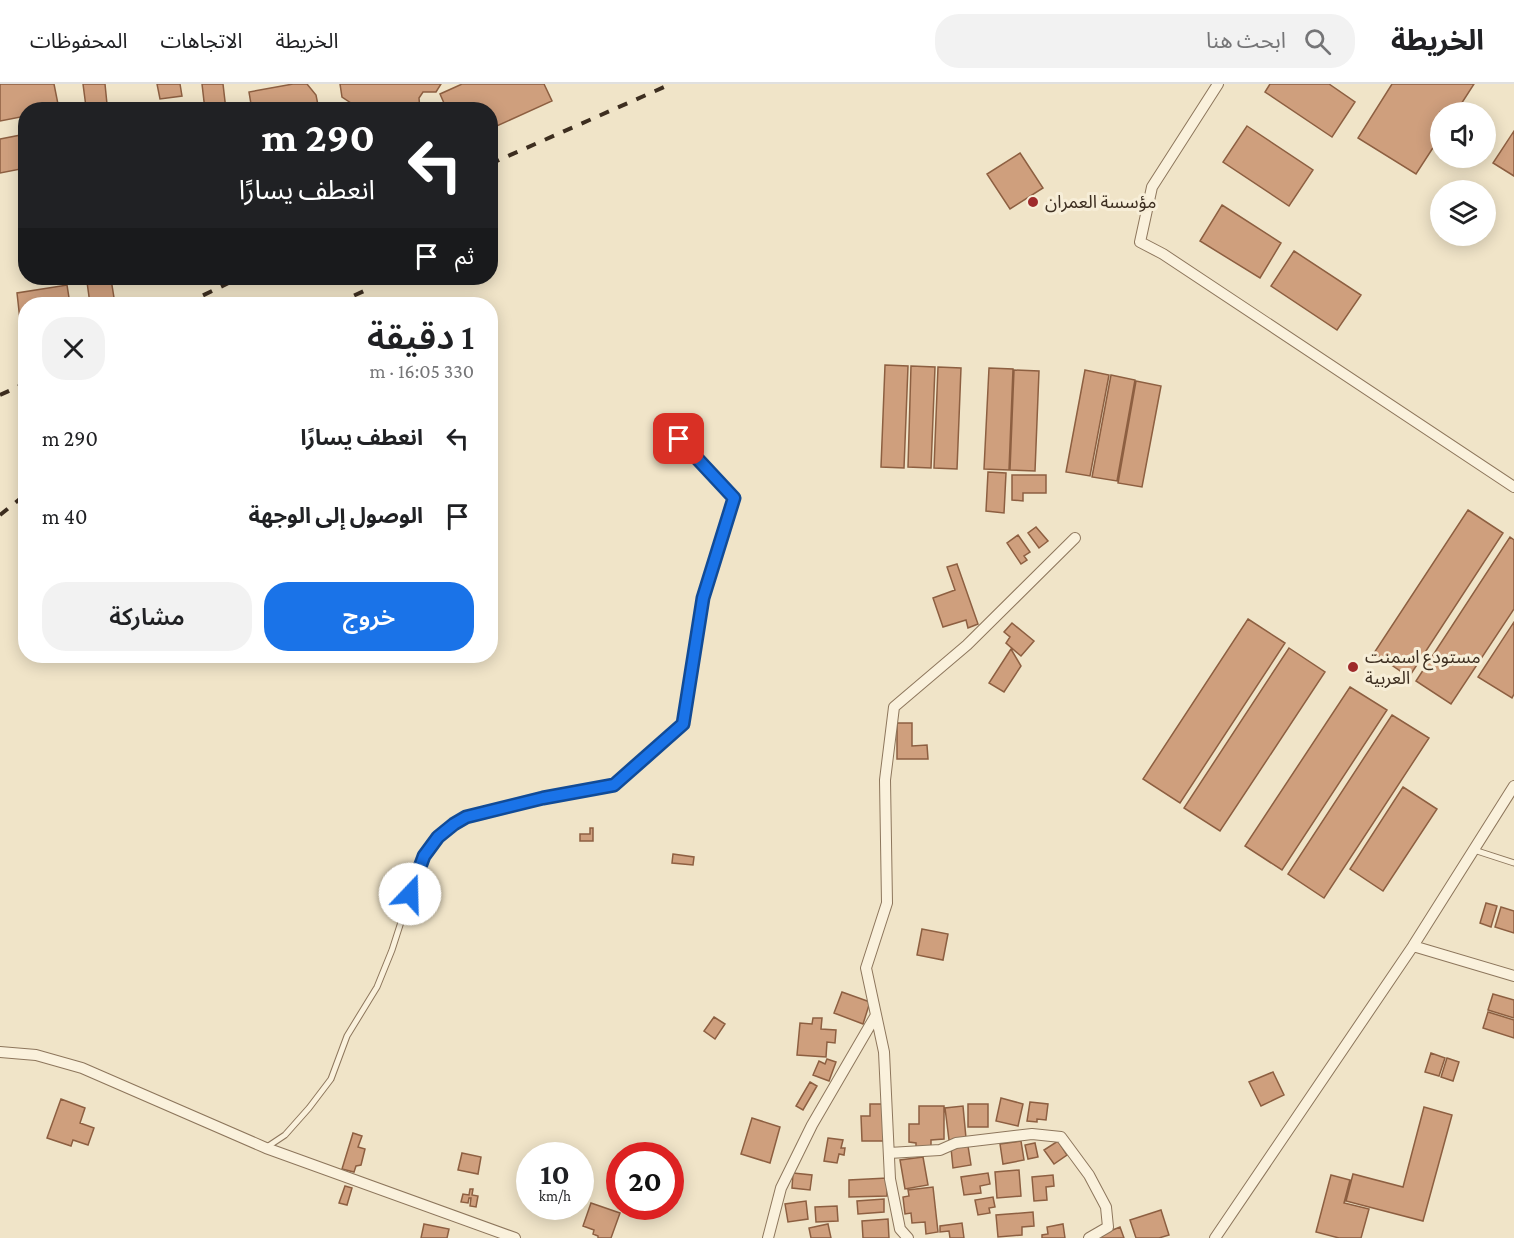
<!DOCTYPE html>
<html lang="ar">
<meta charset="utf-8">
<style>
body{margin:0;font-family:"Crimson Pro","Noto Sans Arabic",serif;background:#f2f2f2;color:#202124;direction:rtl;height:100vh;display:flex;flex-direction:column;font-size:22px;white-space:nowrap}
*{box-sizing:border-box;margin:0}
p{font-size:20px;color:#757577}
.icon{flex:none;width:33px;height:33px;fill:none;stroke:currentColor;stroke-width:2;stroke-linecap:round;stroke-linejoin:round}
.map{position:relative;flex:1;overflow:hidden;direction:ltr}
.panel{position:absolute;left:18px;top:213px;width:480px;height:366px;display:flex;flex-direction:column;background:#fff;border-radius:24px;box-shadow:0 3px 15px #0003;direction:rtl}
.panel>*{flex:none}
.top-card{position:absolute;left:18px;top:18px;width:480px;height:183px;border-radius:24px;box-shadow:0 3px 15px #0003;direction:rtl;background:#202124;color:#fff;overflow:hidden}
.controls{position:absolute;left:1430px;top:18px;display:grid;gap:12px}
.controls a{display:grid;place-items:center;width:66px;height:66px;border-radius:50%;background:#fff;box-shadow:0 3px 15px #0003;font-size:30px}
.speed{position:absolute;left:516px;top:1058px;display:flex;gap:12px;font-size:30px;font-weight:700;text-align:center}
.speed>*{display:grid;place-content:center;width:78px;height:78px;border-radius:50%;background:#fff;box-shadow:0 3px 15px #0003;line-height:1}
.speed small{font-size:15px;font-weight:400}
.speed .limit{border:9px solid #d22;background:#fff;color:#111}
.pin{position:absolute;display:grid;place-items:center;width:51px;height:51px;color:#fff;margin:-26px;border-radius:12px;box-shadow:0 3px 9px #0006}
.me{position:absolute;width:66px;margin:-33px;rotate:21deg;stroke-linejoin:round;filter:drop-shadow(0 0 4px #0008)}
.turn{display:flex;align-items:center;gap:21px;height:126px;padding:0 24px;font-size:27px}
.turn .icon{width:78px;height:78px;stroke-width:2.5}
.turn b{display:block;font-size:42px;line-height:51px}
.then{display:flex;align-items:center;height:57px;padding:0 24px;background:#0003;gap:12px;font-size:22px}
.round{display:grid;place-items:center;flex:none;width:63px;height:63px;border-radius:24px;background:#f2f2f2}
.summary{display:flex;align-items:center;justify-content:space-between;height:102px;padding:0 24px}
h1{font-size:36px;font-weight:600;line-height:45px}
.primary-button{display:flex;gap:12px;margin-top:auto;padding:12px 24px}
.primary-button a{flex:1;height:69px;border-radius:24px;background:#1a73e8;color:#fff;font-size:24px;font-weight:600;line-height:69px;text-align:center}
.primary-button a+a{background:#f2f2f2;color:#202124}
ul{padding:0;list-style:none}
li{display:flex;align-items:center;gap:18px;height:78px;padding:0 24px}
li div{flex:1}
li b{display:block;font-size:22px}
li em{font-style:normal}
header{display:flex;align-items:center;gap:36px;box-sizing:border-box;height:84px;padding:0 30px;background:#fff;border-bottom:2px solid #e0e0e0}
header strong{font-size:28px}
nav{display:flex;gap:33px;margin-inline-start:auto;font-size:21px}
.search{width:420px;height:54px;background:#f2f2f2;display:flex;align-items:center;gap:15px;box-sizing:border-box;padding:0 21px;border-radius:24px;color:#757577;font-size:22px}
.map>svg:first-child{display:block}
</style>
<header>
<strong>الخريطة</strong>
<div class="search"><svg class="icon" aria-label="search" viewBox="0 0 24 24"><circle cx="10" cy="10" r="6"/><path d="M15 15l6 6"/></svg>ابحث هنا</div>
<nav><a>الخريطة</a><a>الاتجاهات</a><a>المحفوظات</a></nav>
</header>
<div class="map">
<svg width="1514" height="1154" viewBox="0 0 1514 1154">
<rect width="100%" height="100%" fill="#f0e4c8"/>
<path fill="#cf9f7d" stroke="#8d5f41" stroke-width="1.5" d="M0,0H54L59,25L26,26V32L0,37Z
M83,0H105L107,20L86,23Z
M157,0H180L182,12L160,15Z
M202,0H223L226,26H205Z
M293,0H307L316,11L319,26H252L249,8Z
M340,0H441L436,8H423L419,14L420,26H379L378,22L371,25L368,21L357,23L342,13Z
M462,0H544L552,17L490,45V26H447L440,10Z
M1270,0H1329L1355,18L1332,53L1265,8Z
M1392,0H1474L1456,28H1440V53L1416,90L1358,54Z
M1247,42L1313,86L1289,122L1223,78Z
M1514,47V92L1493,79Z
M26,50V84L0,89V55Z
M1020,69L1043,104L1010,125L987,90Z
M1222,121L1281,159L1260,194L1200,157Z
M1294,167L1361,211L1337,246L1271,202Z
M111,195L115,220H90L87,198Z
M67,201L70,220H26V235L20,236L17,209Z
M885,281L908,282L904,384L881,383Z
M911,282L935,283L931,384L908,383Z
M938,283L961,284L957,385L934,384Z
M989,284L1013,285L1009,386L984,385Z
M1014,286L1039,287L1035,387L1010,386Z
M1085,286L1109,291L1090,392L1066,388Z
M1111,291L1135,296L1117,397L1092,393Z
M1136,297L1161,302L1142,403L1118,399Z
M988,388L1006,389L1004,429L986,427Z
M1012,391H1046V409H1023V417L1012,416Z
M1468,426L1503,449L1409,593L1374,569Z
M1036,443L1048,457L1039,464L1028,449Z
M1018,451L1030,468L1024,472L1027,476L1021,480L1007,459Z
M1510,453L1514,456V525L1451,620L1416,597Z
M957,480L978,540L968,544L966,536L943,543L933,514L955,506L947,483Z
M1248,535L1285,559L1180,719L1143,695Z
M1514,538V610L1512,614L1478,593Z
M1012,539L1034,557L1021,572L1006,559L1010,553L1004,548Z
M1289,564L1325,588L1220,747L1184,724Z
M1011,565L1021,582L1004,608L989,599Z
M1350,603L1387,626L1282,786L1245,762Z
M1392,631L1429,654L1324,814L1288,790Z
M897,639H912V662L927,661L928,675H897Z
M1403,703L1437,725L1383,807L1350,785Z
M590,744H593V757H580V750H590Z
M673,770L694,773L693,781L672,779Z
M1486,819L1497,822L1491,843L1480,839Z
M1501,823L1514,827V849L1495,843Z
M922,845L948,850L943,876L917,871Z
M842,908L870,918L863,940L834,929Z
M1493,910L1514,916V934L1488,926Z
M1488,928L1514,936V954L1483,944Z
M714,933L725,940L715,955L704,947Z
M813,934H822L821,945L836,946L835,959L827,958L826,973L797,971L800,939L812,940Z
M1431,969L1445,974L1439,992L1425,988Z
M1447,974L1459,978L1453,997L1441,993Z
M827,975L836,978L829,997L813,991L819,977L825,980Z
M1273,988L1284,1011L1261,1022L1249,998Z
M810,998L817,1002L803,1026L796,1022Z
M1001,1014L1023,1020L1018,1042L996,1037Z
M61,1015L85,1024L80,1039L94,1044L88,1061L73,1056L71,1062L47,1054Z
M1030,1018L1048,1020L1046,1036L1037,1035V1038L1027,1037Z
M870,1020H883L884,1057H862L861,1032H870Z
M968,1020H988V1043H968Z
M919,1022H944V1055L931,1056V1063L916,1064V1059L909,1058V1040H919Z
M963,1022L966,1054L949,1056L945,1024Z
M1424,1023L1452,1031L1423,1137L1346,1117L1353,1090L1403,1103Z
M752,1034L780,1043L770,1079L741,1070Z
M353,1049L362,1052L358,1063L365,1065L361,1081L356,1082L354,1088L342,1085Z
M828,1054L843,1056L841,1064H845L844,1071L839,1070L837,1079L824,1077Z
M1021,1057L1024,1076L1003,1080L1000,1060Z
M1058,1057L1067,1071L1054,1080L1044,1066Z
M1035,1059L1038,1073L1028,1075L1025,1061Z
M968,1062L971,1081L953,1084L951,1064Z
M462,1069L481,1073L478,1090L458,1086Z
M923,1073L928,1101L905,1105L900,1076Z
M1019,1086L1021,1112L997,1114L995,1088Z
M793,1089L812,1091L810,1106L792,1104Z
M988,1089L990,1100L980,1102L981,1109L964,1111L961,1093Z
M1053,1091L1054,1102L1046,1103L1047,1116L1034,1117L1032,1093Z
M1331,1091L1350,1096L1344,1119L1369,1125L1361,1154H1339L1316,1148Z
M887,1094V1112L849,1113V1096Z
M345,1102L352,1104L347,1121L339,1119Z
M933,1103L938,1148L926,1150L925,1138L912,1139L911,1129L905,1130L903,1113L909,1112L908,1106Z
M470,1105H473L472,1111L478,1112L476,1123L470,1122L471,1114H469L468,1119L461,1118L463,1110L469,1111Z
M993,1113L995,1123L989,1124L990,1129L978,1131L975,1116Z
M884,1115V1128L858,1130L857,1117Z
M806,1117L808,1135L788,1138L785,1120Z
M591,1119L620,1129L611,1154H598V1152L593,1150L594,1146L583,1142Z
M837,1122L838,1137L816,1138L815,1123Z
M1161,1126L1169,1151L1159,1154H1136L1130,1136Z
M1033,1128L1034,1142L1022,1143V1151L998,1153L996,1131Z
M888,1135L889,1154H863L862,1137Z
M962,1139L964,1154H950L949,1147L940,1148V1142Z
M424,1140L449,1145L447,1154H421Z
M828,1140L831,1154H811L809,1144Z
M1063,1140L1065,1154H1042V1151L1048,1150L1047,1143Z
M1120,1143L1124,1154H1095V1153Z"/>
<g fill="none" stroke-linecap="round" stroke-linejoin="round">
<defs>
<path id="lane" d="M1474,766L1514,779
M267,1063L285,1051L309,1024L331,995L347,952L377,903L392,866L410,810L424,773L438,753L454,739L466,733L543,714L614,701L683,640L703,514L734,414L679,355"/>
<path id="street" d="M1218,0L1152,103L1140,158L1163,170L1514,403
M1413,862L1514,892
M0,968L36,971L82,984L266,1064L515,1154
M889,1069L940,1066L956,1059L1032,1050L1061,1053L1089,1091L1106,1123L1108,1143L1089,1154
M768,1154L781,1104L812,1041L876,931
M908,1154L900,1145L890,1095L884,968L866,884L887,819L885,696L894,623L967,561L1075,454
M1215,1154L1413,862L1514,702"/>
</defs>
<use href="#lane" stroke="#8d765c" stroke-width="7"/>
<use href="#street" stroke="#8d765c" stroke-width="12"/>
<use href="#lane" stroke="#faf1dc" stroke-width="5"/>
<use href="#street" stroke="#faf1dc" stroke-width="10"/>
<path stroke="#3d2e20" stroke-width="4" stroke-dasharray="10 10" stroke-linecap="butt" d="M490,80L671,0
M185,220L239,194
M336,220L366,206
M0,311L26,299
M0,431L26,410"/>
</g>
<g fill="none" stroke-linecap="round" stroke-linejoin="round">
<defs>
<path id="route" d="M410,810L424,772L438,753L454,740L466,733L543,714L614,701L683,640L703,514L734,414L679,355"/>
</defs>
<use href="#route" stroke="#114b97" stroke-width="15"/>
<use href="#route" stroke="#1a73e8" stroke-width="10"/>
</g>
<g fill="#9e2a2b" stroke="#f7eed8" stroke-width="2">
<circle cx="1033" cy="118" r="6"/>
<circle cx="1353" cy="583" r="6"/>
</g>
<g text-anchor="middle" stroke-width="6" stroke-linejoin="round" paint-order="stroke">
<g font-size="18" fill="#3d2e20" stroke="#f7eed8" text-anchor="start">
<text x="1045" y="124">مؤسسة العمران</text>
<text x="1365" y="579">مستودع اسمنت<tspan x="1365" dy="21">العربية</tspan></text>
</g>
</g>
</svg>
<div class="controls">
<a><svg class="icon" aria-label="sound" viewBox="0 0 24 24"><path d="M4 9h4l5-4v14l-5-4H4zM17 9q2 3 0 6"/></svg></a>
<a><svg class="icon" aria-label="layers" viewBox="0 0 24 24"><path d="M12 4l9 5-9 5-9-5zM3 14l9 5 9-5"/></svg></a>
</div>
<div class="speed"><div>10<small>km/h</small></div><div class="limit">20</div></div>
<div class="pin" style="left:679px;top:355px;background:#d93025"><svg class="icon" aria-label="arrive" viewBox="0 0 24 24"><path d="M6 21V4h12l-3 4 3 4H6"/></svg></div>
<svg class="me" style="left:410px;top:810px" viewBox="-20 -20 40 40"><circle r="19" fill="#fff"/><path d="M0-13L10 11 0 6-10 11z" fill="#1a73e8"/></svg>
<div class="top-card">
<div class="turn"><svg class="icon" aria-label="left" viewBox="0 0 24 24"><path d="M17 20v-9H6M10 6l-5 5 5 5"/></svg><div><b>290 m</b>انعطف يسارًا</div></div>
<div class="then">ثم<svg class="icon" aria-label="arrive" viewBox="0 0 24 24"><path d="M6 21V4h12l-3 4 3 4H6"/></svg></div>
</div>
<section class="panel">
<div class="summary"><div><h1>1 دقيقة</h1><p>330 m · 16:05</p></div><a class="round"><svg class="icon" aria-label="close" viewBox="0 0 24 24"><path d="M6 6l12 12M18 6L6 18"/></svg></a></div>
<ul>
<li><svg class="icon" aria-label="left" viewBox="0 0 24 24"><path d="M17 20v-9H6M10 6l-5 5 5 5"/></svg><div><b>انعطف يسارًا</b></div><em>290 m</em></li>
<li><svg class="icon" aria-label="arrive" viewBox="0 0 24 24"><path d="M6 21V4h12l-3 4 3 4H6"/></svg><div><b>الوصول إلى الوجهة</b></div><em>40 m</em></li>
</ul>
<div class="primary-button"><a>خروج</a><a>مشاركة</a></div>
</section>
</div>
